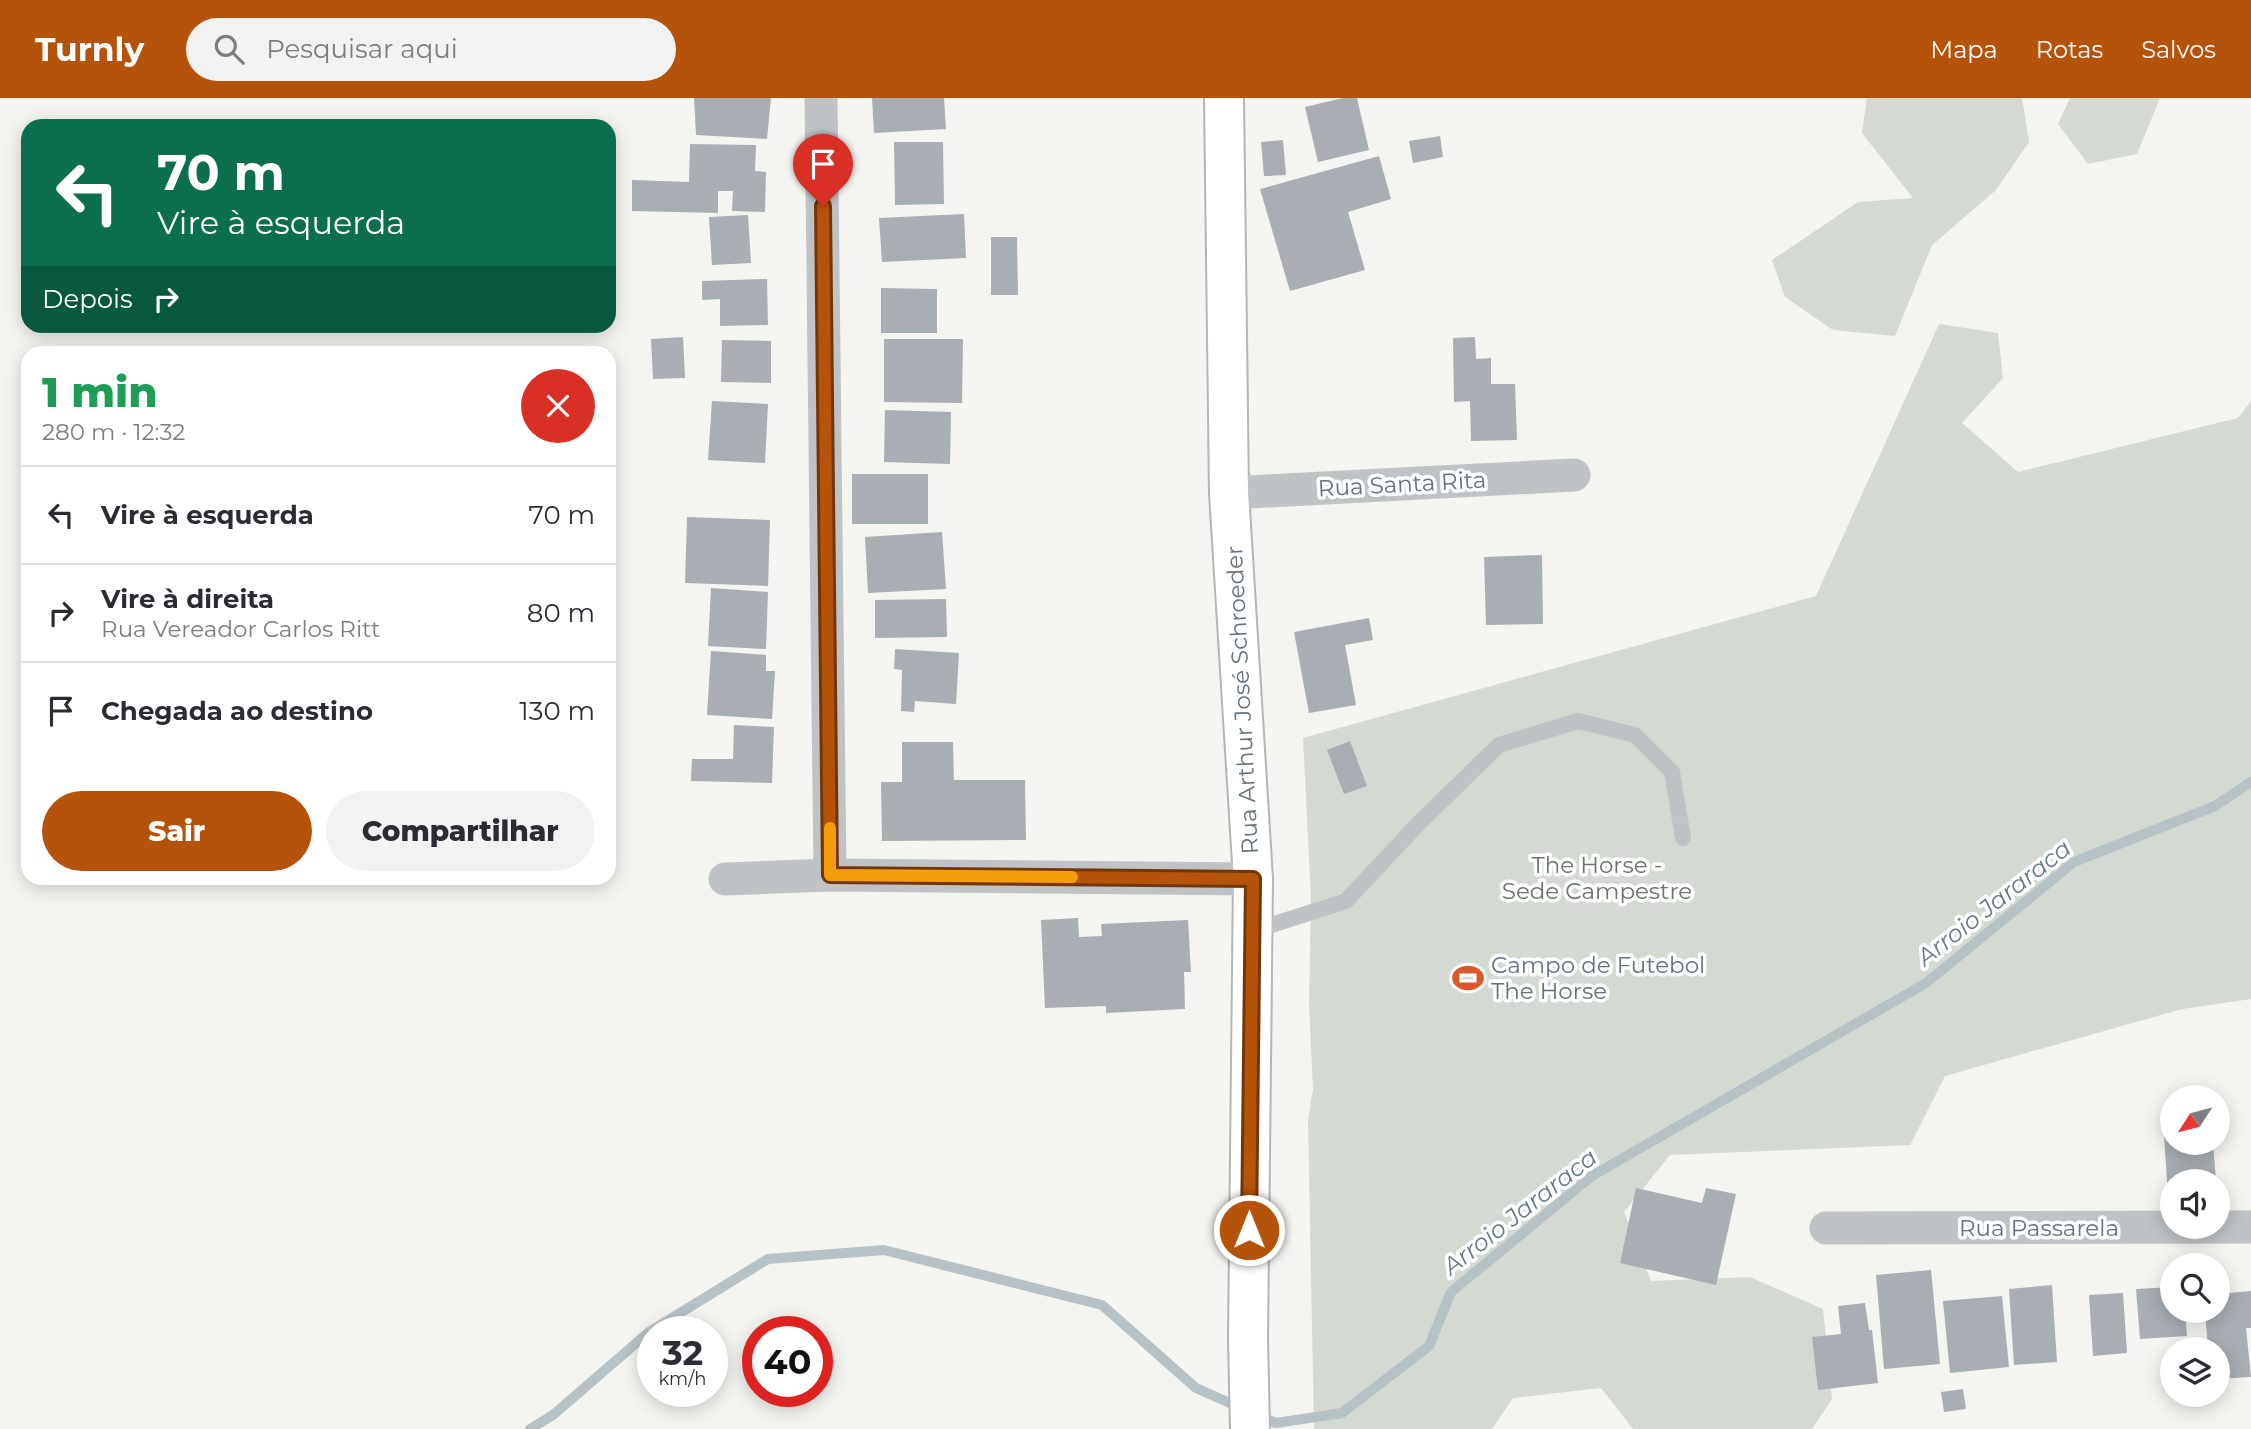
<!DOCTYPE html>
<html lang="pt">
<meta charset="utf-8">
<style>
body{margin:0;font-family:Montserrat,sans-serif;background:#f2f2f3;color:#2b2b33;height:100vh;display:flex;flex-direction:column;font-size:26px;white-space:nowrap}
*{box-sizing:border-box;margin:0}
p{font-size:23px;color:#7c7c81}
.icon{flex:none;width:38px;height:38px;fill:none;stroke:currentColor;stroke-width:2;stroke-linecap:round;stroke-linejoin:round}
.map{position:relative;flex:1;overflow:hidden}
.drawer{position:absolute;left:21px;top:248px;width:595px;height:539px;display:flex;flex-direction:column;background:#fff;border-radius:21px;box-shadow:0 4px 18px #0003}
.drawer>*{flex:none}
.hud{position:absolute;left:21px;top:21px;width:595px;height:214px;border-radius:21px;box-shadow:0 4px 18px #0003;background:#0b6e4f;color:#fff;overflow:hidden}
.needle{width:46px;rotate:234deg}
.controls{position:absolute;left:2160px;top:987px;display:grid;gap:14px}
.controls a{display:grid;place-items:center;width:70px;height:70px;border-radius:50%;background:#fff;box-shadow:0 4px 18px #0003;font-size:35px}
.speed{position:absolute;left:637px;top:1218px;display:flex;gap:14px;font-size:35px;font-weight:700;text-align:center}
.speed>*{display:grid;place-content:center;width:91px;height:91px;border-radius:50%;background:#fff;box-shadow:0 4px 18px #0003;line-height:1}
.speed small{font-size:18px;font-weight:400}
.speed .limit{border:10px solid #d22;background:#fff;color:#111}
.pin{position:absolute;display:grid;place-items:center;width:60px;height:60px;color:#fff;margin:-72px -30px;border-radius:50% 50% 50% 0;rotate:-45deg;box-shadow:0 0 7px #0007}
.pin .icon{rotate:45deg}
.me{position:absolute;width:77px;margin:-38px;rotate:0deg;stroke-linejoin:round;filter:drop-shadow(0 0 5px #0008)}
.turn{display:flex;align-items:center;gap:24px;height:147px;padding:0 21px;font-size:32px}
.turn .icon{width:91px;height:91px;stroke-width:2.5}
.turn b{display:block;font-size:49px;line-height:60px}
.then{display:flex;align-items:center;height:66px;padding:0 21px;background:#0003;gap:14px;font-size:26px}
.round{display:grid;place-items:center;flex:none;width:74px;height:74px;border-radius:37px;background:#f2f2f3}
.headline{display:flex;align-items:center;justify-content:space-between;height:119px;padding:0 21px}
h1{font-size:42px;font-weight:800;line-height:52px;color:#1e9e55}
.primary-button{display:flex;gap:14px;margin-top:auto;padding:14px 21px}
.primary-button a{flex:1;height:80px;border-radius:42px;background:#b45309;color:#fff;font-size:28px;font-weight:800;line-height:80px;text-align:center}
.primary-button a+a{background:#f2f2f3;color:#2b2b33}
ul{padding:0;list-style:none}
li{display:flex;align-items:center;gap:21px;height:98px;padding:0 21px;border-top:2px solid #e1e1e2}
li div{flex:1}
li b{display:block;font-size:26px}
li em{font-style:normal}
header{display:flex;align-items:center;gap:42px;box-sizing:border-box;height:98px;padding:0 35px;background:#b45309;color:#fff}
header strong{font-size:33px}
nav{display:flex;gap:38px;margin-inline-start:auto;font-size:24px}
.search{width:490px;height:63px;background:#f2f2f3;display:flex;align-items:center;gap:18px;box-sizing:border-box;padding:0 24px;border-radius:38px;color:#7c7c81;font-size:26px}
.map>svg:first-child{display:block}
</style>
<header>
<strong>Turnly</strong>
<div class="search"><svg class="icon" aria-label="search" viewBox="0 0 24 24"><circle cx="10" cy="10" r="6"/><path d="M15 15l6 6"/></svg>Pesquisar aqui</div>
<nav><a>Mapa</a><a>Rotas</a><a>Salvos</a></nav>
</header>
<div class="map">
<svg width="2251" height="1331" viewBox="0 0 2251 1331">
<rect width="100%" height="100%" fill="#f4f4f0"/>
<path fill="#d4dad1" d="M1867,0H2022L2029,44L1996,92L1932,147L1895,238L1833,232L1785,199L1772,162L1858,104L1913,100L1862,35Z
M2070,0H2160L2137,56L2088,66L2058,26Z
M1939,226L1998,235L2003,280L1962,325L2018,374L2238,320L2251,303V901L2182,911L1945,978L1910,1047L1670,1057L1624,1114L1651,1183L1750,1179L1823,1211L1832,1301L1812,1331H1633L1601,1290L1513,1300L1492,1331H1314L1308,1022L1313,991L1309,905L1311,800L1303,640L1816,498Z"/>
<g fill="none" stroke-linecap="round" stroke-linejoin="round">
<path stroke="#b6c2c6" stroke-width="10" d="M1256,1317L1276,1325L1342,1315L1429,1248L1451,1194L1592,1078L1926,885L2074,764L2215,708L2251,684
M530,1331L553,1317L649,1234L768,1161L884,1152L1102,1207L1196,1290L1241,1310"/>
</g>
<path fill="#a8aeb3" d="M694,0H771L767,41L696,37Z
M872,0H944L946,31L874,35Z
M1343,0H1357L1369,52L1318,64L1305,9Z
M1440,38L1443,59L1413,65L1409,43Z
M1283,42L1286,77L1264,78L1261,44Z
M894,44H943L944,106L895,107Z
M690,46L756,47L755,73L766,74L765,114L732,113L733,93H718V115L632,113V82L689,84Z
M1379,58L1391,101L1348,114L1365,172L1290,193L1260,91Z
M964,116L966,160L882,164L879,120Z
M748,117L751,165L712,167L709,119Z
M991,139H1017L1018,197H991Z
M767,181L768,227L720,228V201L702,202V183Z
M881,190L937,191V235H881Z
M683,239L685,280L653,281L651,241Z
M1475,239L1476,261L1491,260V286H1515L1517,342L1471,343L1470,303L1454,304L1453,240Z
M884,241H963L962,305L884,304Z
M722,242L771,243V285L721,284Z
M712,303L768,306L765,365L708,362Z
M885,312L951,314L950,366L884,364Z
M852,376H928V426H852Z
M687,419L770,422L768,488L685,485Z
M942,434L946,491L868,495L865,439Z
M1542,457L1543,526L1486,527L1484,459Z
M711,490L768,494L766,551L708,548Z
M946,501L947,539L875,540V502Z
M1369,520L1373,542L1345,547L1356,607L1309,615L1294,534Z
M895,551L959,555L956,606L915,603L914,614L901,613L902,572L894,571Z
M711,553L766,557V573H775L772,621L707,617Z
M734,627L774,629L772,685L691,683L692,661H733Z
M1350,643L1367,688L1344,696L1327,652Z
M902,644H953L954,682H1025L1026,742L882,743L881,684H902Z
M1078,820L1079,839L1102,838L1101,826L1188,822L1191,874H1184L1185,911L1106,915V908L1045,910L1041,822Z
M2163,1022H2172V1045H2213L2216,1083H2172V1099H2168Z
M1636,1090L1702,1105L1706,1090L1736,1096L1716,1187L1620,1165Z
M1931,1172L1940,1266L1884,1271L1876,1177Z
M2052,1187L2057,1264L2014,1267L2009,1191Z
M2172,1189V1213H2185L2187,1238L2140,1241L2136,1191Z
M2251,1193V1230H2246L2251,1279L2217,1281V1251H2208L2205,1213H2217V1196Z
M2123,1195L2127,1255L2093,1258L2089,1197Z
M2002,1198L2009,1269L1950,1275L1943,1203Z
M1865,1205L1869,1232H1872L1878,1285L1818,1292L1812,1239L1841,1236L1838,1208Z
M1963,1291L1966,1311L1944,1314L1941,1294Z"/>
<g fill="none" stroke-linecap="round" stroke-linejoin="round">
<defs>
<path id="secondary" d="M1224,0L1229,395L1253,781L1248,1241L1250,1331"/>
</defs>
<use href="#secondary" stroke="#b2b6ba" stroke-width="42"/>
<path stroke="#bfc3c6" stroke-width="16" d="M1253,833L1346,803L1419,725L1499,647L1578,623L1635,637L1672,674L1683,740"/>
<path stroke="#bfc3c6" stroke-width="33" d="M821,0L830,777
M1229,395L1574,377
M725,781L830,777L1253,781
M1826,1130L2251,1129"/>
<use href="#secondary" stroke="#fff" stroke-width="38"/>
</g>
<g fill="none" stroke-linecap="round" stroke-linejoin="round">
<defs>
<path id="route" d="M823,108L830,777L1253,781L1249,1132"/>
</defs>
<use href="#route" stroke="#753606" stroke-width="18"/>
<use href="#route" stroke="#b45309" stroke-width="12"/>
<path stroke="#f59e0b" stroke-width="12" d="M830,730V777L1072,779"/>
</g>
<defs>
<symbol id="stadium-bare" viewBox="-9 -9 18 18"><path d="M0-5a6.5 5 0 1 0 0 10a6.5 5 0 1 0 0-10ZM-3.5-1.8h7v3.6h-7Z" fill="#da5829" stroke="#fff" stroke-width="2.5" paint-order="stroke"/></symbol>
</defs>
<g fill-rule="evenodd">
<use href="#stadium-bare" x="1446" y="858" width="44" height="44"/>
</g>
<g text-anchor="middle" stroke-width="7" stroke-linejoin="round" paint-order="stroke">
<g font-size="23" fill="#64727f" stroke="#fff">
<text transform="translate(1402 386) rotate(-3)" y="8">Rua Santa Rita</text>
<text transform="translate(1242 602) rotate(-93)" y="8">Rua Arthur José Schroeder</text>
<text x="2039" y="1138">Rua Passarela</text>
</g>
<g font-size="23" fill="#667762" stroke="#fff">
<text x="1597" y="775">The Horse -<tspan x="1597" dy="26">Sede Campestre</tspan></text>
</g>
<g font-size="23" fill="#64727f" stroke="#fff" text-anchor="start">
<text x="1491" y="875">Campo de Futebol<tspan x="1491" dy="26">The Horse</tspan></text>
</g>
<g font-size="24" font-style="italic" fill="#647a84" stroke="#fff">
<text transform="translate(1994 805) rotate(-38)" y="8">Arroio Jararaca</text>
<text transform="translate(1520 1114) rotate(-38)" y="8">Arroio Jararaca</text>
</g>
</g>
</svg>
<div class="controls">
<a><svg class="needle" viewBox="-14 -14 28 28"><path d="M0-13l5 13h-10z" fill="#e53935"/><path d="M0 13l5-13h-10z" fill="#7c7c81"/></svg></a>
<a><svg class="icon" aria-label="sound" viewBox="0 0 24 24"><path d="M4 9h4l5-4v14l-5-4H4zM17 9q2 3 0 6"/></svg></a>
<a><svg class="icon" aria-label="search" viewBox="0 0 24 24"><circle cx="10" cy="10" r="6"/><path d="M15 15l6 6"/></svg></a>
<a><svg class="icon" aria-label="layers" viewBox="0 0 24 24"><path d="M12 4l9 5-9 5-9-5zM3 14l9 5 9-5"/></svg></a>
</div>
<div class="speed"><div>32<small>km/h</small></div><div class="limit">40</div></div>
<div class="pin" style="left:823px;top:108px;background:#d93025"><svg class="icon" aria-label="arrive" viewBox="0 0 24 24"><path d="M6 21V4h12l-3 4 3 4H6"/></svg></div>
<svg class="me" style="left:1249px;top:1132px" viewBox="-20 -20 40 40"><circle r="17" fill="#b45309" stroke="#fff" stroke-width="3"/><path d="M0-11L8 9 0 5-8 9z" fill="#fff"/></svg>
<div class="hud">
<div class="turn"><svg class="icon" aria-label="left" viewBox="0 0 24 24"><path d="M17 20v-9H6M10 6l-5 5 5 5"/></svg><div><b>70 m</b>Vire à esquerda</div></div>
<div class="then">Depois<svg class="icon" aria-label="right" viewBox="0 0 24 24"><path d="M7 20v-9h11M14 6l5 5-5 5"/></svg></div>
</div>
<section class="drawer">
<div class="headline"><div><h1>1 min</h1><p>280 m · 12:32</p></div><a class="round" style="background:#d93025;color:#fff"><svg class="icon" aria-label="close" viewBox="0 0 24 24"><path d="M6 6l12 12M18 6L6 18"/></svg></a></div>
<ul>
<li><svg class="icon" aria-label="left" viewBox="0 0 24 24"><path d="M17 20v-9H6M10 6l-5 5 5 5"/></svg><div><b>Vire à esquerda</b></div><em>70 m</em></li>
<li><svg class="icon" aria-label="right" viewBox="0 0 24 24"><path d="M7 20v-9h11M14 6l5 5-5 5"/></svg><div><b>Vire à direita</b><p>Rua Vereador Carlos Ritt</p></div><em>80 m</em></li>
<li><svg class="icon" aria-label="arrive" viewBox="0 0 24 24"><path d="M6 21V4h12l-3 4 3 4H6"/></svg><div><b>Chegada ao destino</b></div><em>130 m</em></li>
</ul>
<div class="primary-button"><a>Sair</a><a>Compartilhar</a></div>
</section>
</div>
